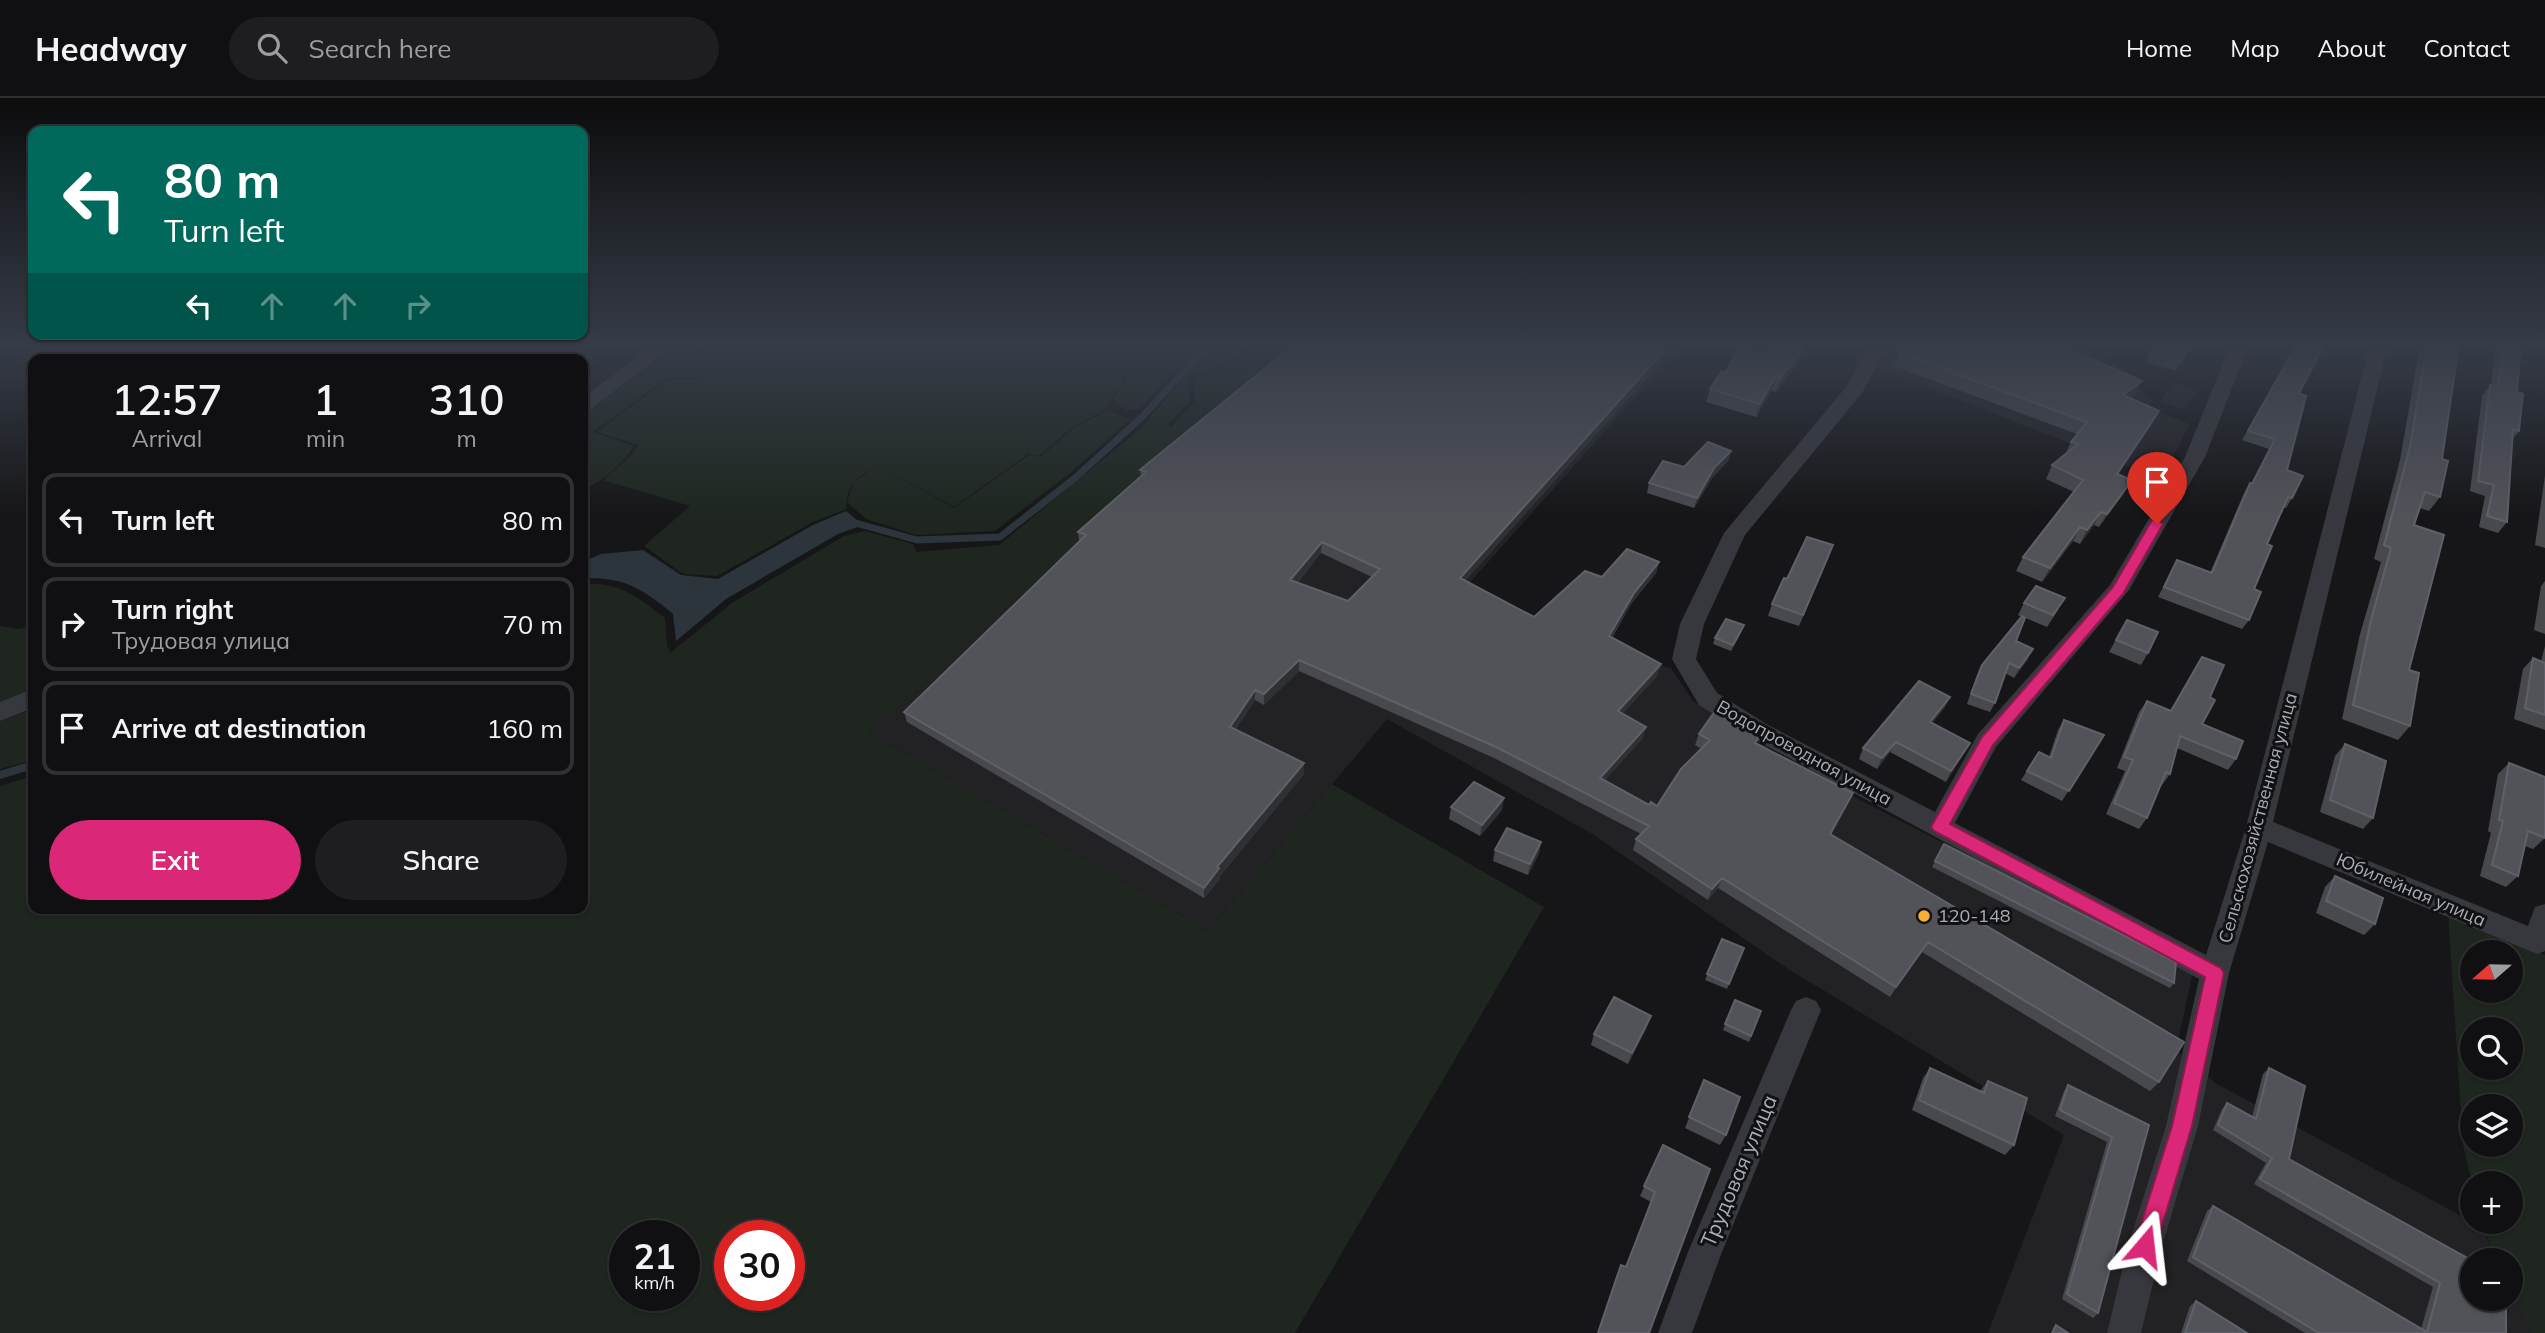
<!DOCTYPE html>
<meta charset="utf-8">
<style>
body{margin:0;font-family:Mulish,sans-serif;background:#1e1e20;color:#f1f3f6;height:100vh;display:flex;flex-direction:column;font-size:26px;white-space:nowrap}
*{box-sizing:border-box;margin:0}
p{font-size:23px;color:#9c9d9f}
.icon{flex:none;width:38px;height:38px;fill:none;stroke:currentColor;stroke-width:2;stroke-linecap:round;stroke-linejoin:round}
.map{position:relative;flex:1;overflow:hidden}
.drawer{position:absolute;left:28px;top:256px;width:560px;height:560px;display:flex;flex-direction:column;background:#101012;border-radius:14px;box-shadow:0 2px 5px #0004,0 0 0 2px #303032}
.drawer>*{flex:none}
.top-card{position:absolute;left:28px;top:28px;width:560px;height:214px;border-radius:14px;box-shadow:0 2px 5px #0004,0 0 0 2px #303032;background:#00695c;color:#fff;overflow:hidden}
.needle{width:46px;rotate:250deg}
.tools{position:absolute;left:2460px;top:842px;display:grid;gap:14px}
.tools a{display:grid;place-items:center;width:63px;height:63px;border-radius:50%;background:#101012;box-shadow:0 2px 5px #0004,0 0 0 2px #303032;font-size:35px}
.speed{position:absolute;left:609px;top:1122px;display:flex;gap:14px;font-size:35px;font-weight:700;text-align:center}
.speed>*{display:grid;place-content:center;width:91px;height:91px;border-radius:50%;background:#101012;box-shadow:0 2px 5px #0004,0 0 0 2px #303032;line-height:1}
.speed small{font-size:18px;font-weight:400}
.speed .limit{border:10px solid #d22;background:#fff;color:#111}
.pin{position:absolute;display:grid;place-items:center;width:60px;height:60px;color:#fff;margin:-72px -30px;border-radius:50% 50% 50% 0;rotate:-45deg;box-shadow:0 0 7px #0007}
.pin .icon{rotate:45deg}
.me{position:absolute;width:77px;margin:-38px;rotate:17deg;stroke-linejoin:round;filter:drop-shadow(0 0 5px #0008)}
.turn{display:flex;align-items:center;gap:24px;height:147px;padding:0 21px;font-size:32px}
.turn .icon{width:91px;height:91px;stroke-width:2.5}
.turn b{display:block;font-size:49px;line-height:60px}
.lanes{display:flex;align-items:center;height:66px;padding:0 21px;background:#0003;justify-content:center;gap:35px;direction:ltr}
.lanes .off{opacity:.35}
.eta{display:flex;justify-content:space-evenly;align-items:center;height:119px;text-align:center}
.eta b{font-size:42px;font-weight:600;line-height:49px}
.cta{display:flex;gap:14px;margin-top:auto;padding:14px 21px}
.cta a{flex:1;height:80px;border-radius:42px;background:#db2777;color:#fff;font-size:28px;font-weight:600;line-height:80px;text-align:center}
.cta a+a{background:#1e1e20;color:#f1f3f6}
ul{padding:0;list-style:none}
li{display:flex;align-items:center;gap:21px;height:94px;margin:0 14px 10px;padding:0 7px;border:4px solid #303032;border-radius:14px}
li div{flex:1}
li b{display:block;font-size:26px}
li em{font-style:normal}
header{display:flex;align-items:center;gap:42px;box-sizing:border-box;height:98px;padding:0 35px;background:#101012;border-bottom:2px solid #303032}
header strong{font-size:33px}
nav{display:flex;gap:38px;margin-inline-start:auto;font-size:24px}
.search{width:490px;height:63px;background:#1e1e20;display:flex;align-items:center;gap:18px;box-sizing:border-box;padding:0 24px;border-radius:38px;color:#9c9d9f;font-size:26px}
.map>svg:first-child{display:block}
</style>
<header>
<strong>Headway</strong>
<div class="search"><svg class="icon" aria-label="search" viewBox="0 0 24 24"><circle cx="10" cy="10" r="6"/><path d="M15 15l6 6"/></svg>Search here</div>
<nav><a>Home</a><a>Map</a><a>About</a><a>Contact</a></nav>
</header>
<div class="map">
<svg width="2545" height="1235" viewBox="0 0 2545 1235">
<rect width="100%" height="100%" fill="#161618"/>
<path fill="#222225" d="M1303,246H1683L1464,491L1616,556L1671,570L1693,603L1762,641L1775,658L2193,874L2176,952L2217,986L2482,1129L2497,1162H2473V1200H2511V1192L2531,1235H1988L2064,1037L1788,871L1594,737L1387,621L1208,833L869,634L1130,387Z
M1859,246H2076L2118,267L2152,303L2149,311L2190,326L2163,378L2132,370L1876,269L1889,257Z
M2174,285L2197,293L2183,312L2160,304Z"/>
<path fill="#1e261f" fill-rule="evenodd" d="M681,246H707L681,265L696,280H667L593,334L634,348C623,365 602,385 583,391V317Z
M710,246H1208L1191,257L1140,311L1125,312L1113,301L1126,281V259L1124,281L1106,311L1073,329L1039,358L1028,356L954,409L879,368L954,410L1029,357L1040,359L1074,330L1108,312L1130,322L1070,375L995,433L916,437L866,421L847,404L854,384L877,368C857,380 847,385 846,411L811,425L717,478L683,476L644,448L690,408L603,382L632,357L638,347L597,334L668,282H699L684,265Z
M1223,246H1246C1230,265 1212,272 1188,279L1190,303L1168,326L1171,329L1195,304L1193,280C1218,273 1236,264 1254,246H1277L1288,252L869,634L1208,833L1332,686L1544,809L1295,1235H0V688L33,678V810H583V486C619,483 638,499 665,520L667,547L670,555L732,505L844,438L865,433L913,446L917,454L999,447L1139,332L1198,263ZM625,1138H684V1197H625ZM730,1138H789V1197H730Z
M33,527V596L0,609V528L19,531Z
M33,611V662L0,671V623Z
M2448,814L2545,857V1235H2531L2511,1192V1162H2497L2481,1124H2511V1085H2473V1089L2463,1047ZM2473,854H2511V892H2473ZM2473,931H2511V970H2473ZM2473,1008H2511V1046H2473Z"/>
<path fill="#2c353c" d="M846,413L863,427L838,436L726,501L676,543L673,516C642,490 624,479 583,480V464L601,456L643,452L681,477L718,481L813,427Z"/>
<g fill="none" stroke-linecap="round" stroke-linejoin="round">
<path stroke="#2c353c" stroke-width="7" d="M852,424L917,442L1000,439L1075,380L1141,320L1196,260L1217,246"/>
<path stroke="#2c353c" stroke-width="8" d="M0,677L33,667"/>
<path fill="#37383d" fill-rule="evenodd" d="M655,246H676L590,312L583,314V299Z
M1870,246H1888L1862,295L1745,437L1704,526L1696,561L1717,595L1768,627L1935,714L1978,636L2110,487L2185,359L2231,246H2249L2205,359L2129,492L1996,649L1955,725L2206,857L2246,729L2370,246H2388L2273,724L2528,828L2535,809L2545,806V853L2537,856L2268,744L2229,875L2198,1028L2162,1148L2141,1235H2107L2128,1148L2166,1028L2199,881L1750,639L1699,607L1672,561L1680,526L1724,435L1846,289Z
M33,591V610L0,623V604Z
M1806,899L1816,903L1821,912L1722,1154L1692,1235H1658L1688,1154L1791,912L1796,903Z"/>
</g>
<path fill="#47494d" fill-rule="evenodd" d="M1295,246H1677L1465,483L1534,519L1602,479L1659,464L1656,475L1631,506L1612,540L1658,577L1622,616L1643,640L1605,682L1649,707L1657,708L1702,651L1695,647L1699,636L1756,646L1853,695L1831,737L2159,984L2150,993L1922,854L1890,899L1718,790L1708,802L1633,752L1636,741L1641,736L1494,660L1299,573L1264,607L1255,602L1236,631L1304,676L1220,778V781L1204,800L907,624L904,614L1079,443L1078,434L1141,379L1140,372ZM1321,455L1372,479L1348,503L1297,485Z
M1774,246H1808L1802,253L1798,265L1776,294L1771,293L1756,319L1706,304L1710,291L1726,274L1767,256Z
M1890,246H2059L2135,297L2130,300L2159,313L2152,326L2118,376L2132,382L2124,395L2099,429L2094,427L2080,446L2073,443L2042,484L2016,473L2023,459L2074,394L2046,381L2052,367L2065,357L2071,344L2077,336L1894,268L1900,254L1889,250Z
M2191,246L2176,273L2145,264L2150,256Z
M2296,246L2299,295L2287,372L2292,400L2286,410L2283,409L2267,446L2254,491L2249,522L2242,531L2158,499L2177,462L2210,475L2244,395L2250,385L2251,386L2269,351L2242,342Z
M2418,246H2459L2442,361L2440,399L2429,413L2420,410L2414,427L2409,572L2410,628L2398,642L2342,621L2360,536L2381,464L2374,461L2400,362L2420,247Z
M2496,246H2521L2517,294L2519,333L2512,342L2507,424L2498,435L2479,429L2485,398L2470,393L2482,298L2490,287H2491Z
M1731,353L1728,363L1712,380L1694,410L1647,395L1649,385L1684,369Z
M2545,377V450L2535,447Z
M1829,459L1799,528L1768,518L1772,506L1787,481Z
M2545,483V536L2534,532L2541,488Z
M2024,505L2058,512L2047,529L2023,519L2016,543L2028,561L2014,580L2005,575L1995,605L1990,614L1967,606L1977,577L1982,567L2022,519L2018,517Z
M2127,522L2148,555L2141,567L2109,554Z
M1742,533L1731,553L1713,546L1715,540Z
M2545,548V632L2514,621L2523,571L2533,560L2541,563Z
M2202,559L2210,599L2202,626L2236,661L2228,672L2177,650L2170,676L2162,687H2161L2147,720L2139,731L2106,716L2125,673L2117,670L2139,614L2147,603L2170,613Z
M1950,599L1945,609L1932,625L1970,645L1946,684L1890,654L1877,671L1859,661L1863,650Z
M2064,622L2104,637L2062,703L2021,682L2039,654L2049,659L2058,632Z
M2345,646L2373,720L2363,731L2320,714L2335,658Z
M2509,665L2545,740L2533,751L2525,748L2518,778L2506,789L2480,778L2491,735L2488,733L2498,676Z
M1451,709L1502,712L1480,738L1449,721Z
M1541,744L1539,755L1528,777L1493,763L1495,752Z
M1944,746L2174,885L2170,890L1932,769Z
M2335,778L2375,826L2364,837L2316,815L2325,789Z
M1722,841L1744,850L1727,891L1705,882Z
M1735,902L1761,913L1749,944L1723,932Z
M1647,929L1628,966L1591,947L1594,936Z
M1930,970L1980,993L1988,983L2014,1047L2005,1057L1912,1012L1923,980Z
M2269,970L2289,1061L2506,1235H2305L2187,1163L2207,1113L2213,1108L2421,1231L2433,1189L2254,1086L2266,1065L2213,1032L2222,1011L2227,1005L2252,1019L2263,976Z
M2068,987L2149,1027L2098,1215L2093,1220L2062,1201L2107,1044L2055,1018L2064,993Z
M1700,993L1726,1037L1720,1047L1685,1030Z
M1663,1047L1649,1235H1597L1617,1176L1621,1167L1626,1169L1651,1104L1640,1098Z
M2196,1203L2247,1235H2181L2190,1208Z"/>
<path fill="#2f3033" d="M1670,246H1677L1458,491L1460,480Z
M1802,246H1808L1802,253L1798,265L1776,294L1780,281Z
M1775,279L1771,293L1756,319L1760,306Z
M2142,283L2135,297L2116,311L2123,297Z
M2159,313L2152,326L2110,389L2117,376Z
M1731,353L1728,363L1712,380L1694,410L1697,400L1714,370Z
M2132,382L2124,395L2099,429L2107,416Z
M2101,414L2094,427L2080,446L2087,432Z
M2080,429L2073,443L2042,484L2050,470Z
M1322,444L1321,455L1290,493V482Z
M1659,464L1656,475L1631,506L1606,549L1609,538L1634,495Z
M2033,551L2028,561L2014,580L2019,570Z
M1299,562V573L1264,607V596Z
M1661,566L1658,577L1615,624L1618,613Z
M1255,592V602L1231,639L1230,629Z
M1950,599L1945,609L1925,635L1930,624Z
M1646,629L1643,640L1597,691L1600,680Z
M1896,644L1890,654L1877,671L1882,660Z
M1970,645L1964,655L1946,684L1951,673Z
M1304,665V676L1220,778V781L1204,800V790L1217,769Z
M1504,700L1502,712L1480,738L1482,727Z
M1541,744L1539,755L1528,777L1530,766Z
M1722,780L1718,790L1708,802L1712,791Z
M1928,844L1922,854L1890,899L1896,889Z
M1651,918L1647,929L1628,966L1632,955Z"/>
<path fill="#525359" stroke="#5f6168" stroke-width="2" fill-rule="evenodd" d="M1295,246H1670L1460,480L1534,519L1585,473L1602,479L1627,451L1659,464L1634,495L1609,538L1661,566L1618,613L1646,629L1600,680L1649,707L1651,704L1657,708L1681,671L1710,642L1699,636L1718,609L1761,635L1755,645L1853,695L1830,736L2184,944L2159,984L1928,844L1896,889L1722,780L1712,791L1636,741L1649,728L1496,649L1299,562L1264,596L1255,592L1230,629L1304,665L1217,769L1219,770L1204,790L904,614L1086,437L1078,434L1146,374L1140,372ZM1322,444L1380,471L1348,503L1290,482Z
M1774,246H1802L1798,251L1803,252L1780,281L1775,279L1760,306L1710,291L1722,273L1726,274L1740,248L1767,256Z
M1908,246H2059L2142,283L2123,297L2159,313L2117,376L2132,382L2107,416L2101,414L2087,432L2080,429L2050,470L2023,459L2083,382L2052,367L2078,346L2071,344L2087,324L1899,255Z
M2156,246H2191L2180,265L2150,256Z
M2297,246H2325L2299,295L2306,298L2287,372L2303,378L2292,400L2288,399L2267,446L2272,448L2254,491L2261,494L2249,522L2164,489L2177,462L2212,475L2250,385L2252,386L2275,341L2248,333Z
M2427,246H2459L2442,361L2448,363L2440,399L2425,394L2414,427L2444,437L2409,572L2419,575L2410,628L2353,607L2371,522L2391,450L2384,447L2410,349Z
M2503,246H2521L2517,294L2523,296L2519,333L2513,331L2507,424L2487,418L2494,387L2478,383L2490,287L2498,289Z
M1708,344L1731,353L1714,370L1697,400L1649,385L1663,363L1684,369Z
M1807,439L1833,447L1803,517L1772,506L1784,480L1787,481Z
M2036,488L2065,500L2053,517L2024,505Z
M2022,518L2025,520L2016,543L2033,551L2019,570L2009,565L1995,605L1971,596L1982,567Z
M1726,521L1744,527L1733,547L1715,540Z
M2127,522L2158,534L2148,555L2116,542Z
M2202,559L2224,567L2210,599L2215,602L2202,626L2243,643L2236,661L2180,638L2170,676L2166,674L2147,720L2114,705L2133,662L2124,659L2147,603L2171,613Z
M2533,560L2545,565V617L2525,610Z
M1919,583L1950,599L1930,624L1970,645L1951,673L1896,644L1882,660L1863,650Z
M2064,622L2104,637L2069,693L2027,673L2039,654L2051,660Z
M2345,646L2386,663L2373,720L2330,702Z
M2509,665L2545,679V740L2528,733L2518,778L2492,767L2503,723L2499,722Z
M1474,684L1504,700L1482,727L1451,709Z
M1507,730L1541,744L1530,766L1495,752Z
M1944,746L2176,864L2174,885L1935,763Z
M2335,778L2383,800L2375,826L2326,803Z
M1722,841L1744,850L1729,886L1707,876Z
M1614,899L1651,918L1632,955L1594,936Z
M1735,902L1761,913L1751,938L1725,926Z
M1930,970L1984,995L1988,983L2027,1000L2014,1047L1919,1002Z
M2269,970L2305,988L2289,1061L2473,1163V1200H2506V1235H2319L2193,1159L2213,1108L2427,1234L2440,1185L2260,1081L2272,1060L2218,1027L2227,1005L2256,1021Z
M1704,982L1740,999L1726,1037L1689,1019Z
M2068,987L2149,1027L2098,1215L2067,1196L2112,1039L2060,1012Z
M1663,1047L1710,1071L1649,1235H1598L1621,1167L1626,1169L1655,1094L1644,1088Z
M2196,1203L2247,1235H2185Z
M2056,1227L2068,1235H2052Z"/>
<linearGradient id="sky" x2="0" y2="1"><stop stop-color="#0c0c0d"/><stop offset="0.59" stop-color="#363c48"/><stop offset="1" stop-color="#363c48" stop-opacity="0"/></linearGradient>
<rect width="2545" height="419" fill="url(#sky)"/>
<path fill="#db2777" stroke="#8e194d" stroke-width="2" d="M2157,421L2163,426L2123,496L1993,647L1950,726L2221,870L2224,875L2192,1028L2156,1148L2152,1156L2145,1159L2137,1156L2134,1148L2172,1028L2205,879L1934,733L1931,729L1982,639L2113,489L2152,422Z"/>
<circle fill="#f2b134" stroke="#111113" stroke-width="2.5" cx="1924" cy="818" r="7"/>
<g text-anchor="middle" stroke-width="6" stroke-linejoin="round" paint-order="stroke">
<g font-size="18" fill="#a8adb8" stroke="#111113">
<text transform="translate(1804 655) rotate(29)" y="6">Водопроводная улица</text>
<text transform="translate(2258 720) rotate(-75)" y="6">Сельскохозяйственная улица</text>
<text transform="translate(2411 792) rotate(23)" y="6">Юбилейная улица</text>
</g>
<g font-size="18" fill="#a8adb8" stroke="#111113" text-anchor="start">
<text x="1938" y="824">120-148</text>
</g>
<g font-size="21" fill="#a8adb8" stroke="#111113">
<text transform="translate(1739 1073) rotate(-67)" y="7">Трудовая улица</text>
</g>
</g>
</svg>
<div class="tools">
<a><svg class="needle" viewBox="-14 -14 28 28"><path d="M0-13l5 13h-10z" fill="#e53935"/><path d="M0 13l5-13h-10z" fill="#9c9d9f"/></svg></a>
<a><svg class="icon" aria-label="search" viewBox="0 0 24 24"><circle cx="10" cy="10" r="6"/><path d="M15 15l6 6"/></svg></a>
<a><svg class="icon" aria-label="layers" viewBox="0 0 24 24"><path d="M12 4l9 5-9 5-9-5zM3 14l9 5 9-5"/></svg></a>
<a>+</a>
<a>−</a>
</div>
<div class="speed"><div>21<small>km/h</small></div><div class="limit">30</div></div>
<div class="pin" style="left:2157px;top:426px;background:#d93025"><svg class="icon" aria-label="arrive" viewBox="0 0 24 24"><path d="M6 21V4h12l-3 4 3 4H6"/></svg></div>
<svg class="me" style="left:2145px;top:1148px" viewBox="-20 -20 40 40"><path d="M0-17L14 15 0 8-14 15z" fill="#db2777" stroke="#fff" stroke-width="4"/></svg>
<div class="top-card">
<div class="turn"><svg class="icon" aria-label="left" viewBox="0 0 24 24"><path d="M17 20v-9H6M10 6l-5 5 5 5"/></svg><div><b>80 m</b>Turn left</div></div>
<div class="lanes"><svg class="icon" aria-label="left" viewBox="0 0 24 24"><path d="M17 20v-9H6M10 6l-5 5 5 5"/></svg><svg class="icon off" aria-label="ahead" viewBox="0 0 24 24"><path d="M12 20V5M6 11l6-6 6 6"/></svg><svg class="icon off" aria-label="ahead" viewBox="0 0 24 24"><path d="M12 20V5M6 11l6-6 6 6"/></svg><svg class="icon off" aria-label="right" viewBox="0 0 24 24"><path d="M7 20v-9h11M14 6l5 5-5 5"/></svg></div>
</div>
<section class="drawer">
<div class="eta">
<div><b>12:57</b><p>Arrival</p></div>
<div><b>1</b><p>min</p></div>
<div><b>310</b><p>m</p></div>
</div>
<ul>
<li><svg class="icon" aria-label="left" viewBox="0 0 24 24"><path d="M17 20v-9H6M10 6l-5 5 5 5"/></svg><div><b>Turn left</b></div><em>80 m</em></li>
<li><svg class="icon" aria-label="right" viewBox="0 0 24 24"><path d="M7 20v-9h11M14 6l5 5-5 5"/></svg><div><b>Turn right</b><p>Трудовая улица</p></div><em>70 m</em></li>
<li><svg class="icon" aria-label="arrive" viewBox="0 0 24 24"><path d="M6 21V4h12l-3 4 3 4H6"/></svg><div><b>Arrive at destination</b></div><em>160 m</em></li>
</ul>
<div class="cta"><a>Exit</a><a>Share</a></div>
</section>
</div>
